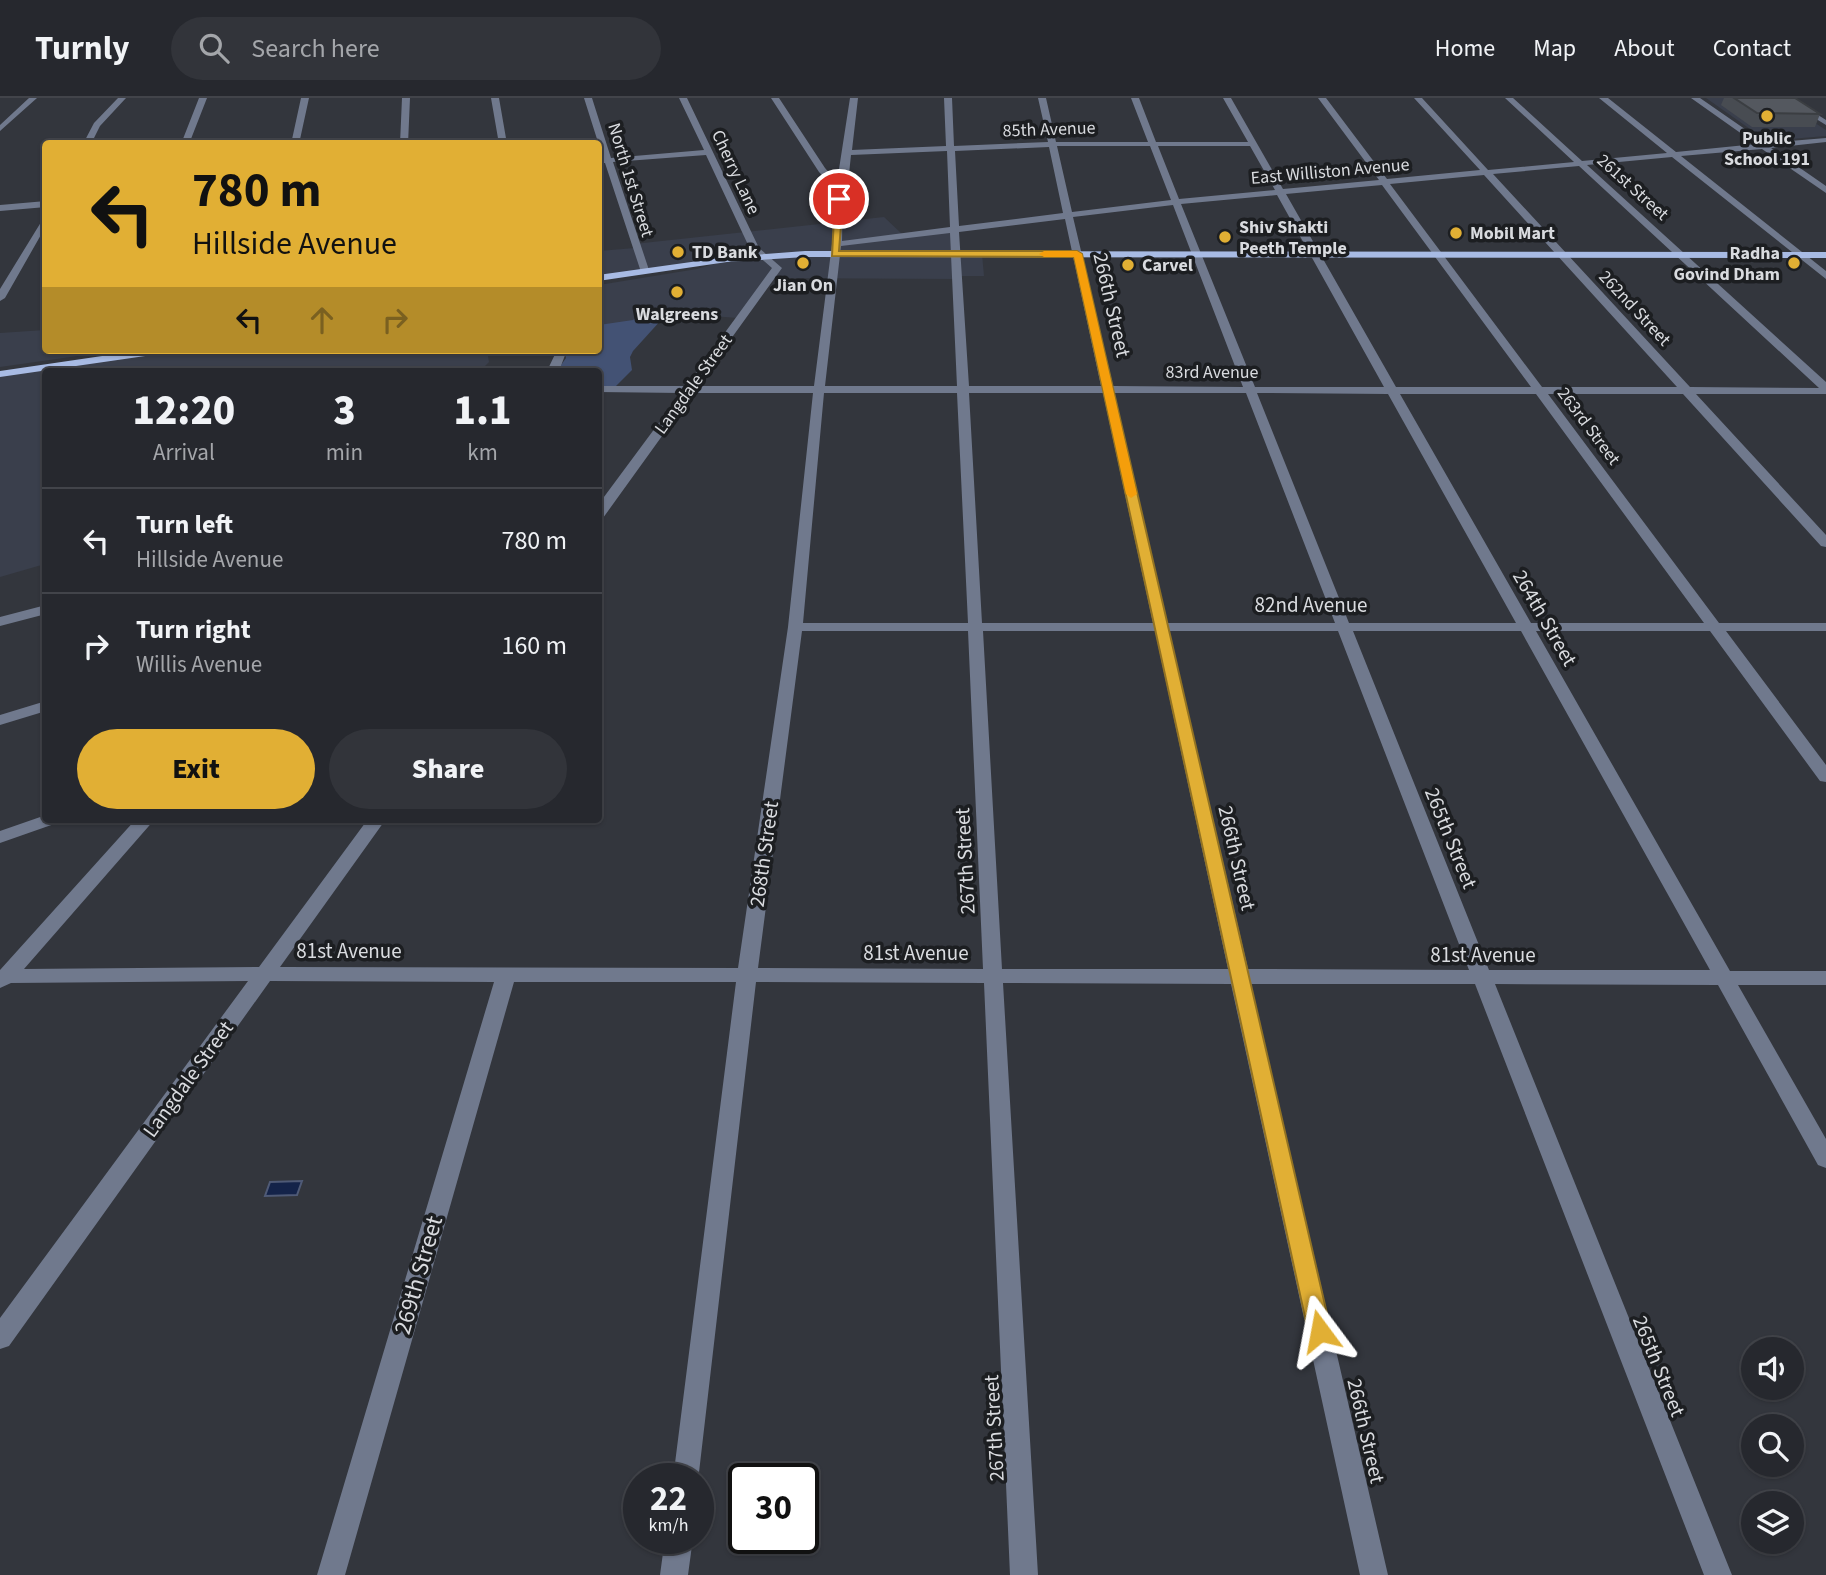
<!DOCTYPE html>
<style>
body{margin:0;font-family:"Source Sans 3",sans-serif;background:#32343a;color:#f1f3f6;height:100vh;display:flex;flex-direction:column;font-size:26px;white-space:nowrap}
*{box-sizing:border-box;margin:0}
p{font-size:23px;color:#a4a6aa}
.icon{flex:none;width:38px;height:38px;fill:none;stroke:currentColor;stroke-width:2;stroke-linecap:round;stroke-linejoin:round}
.map{position:relative;flex:1;overflow:hidden}
.details{position:absolute;left:42px;top:270px;width:560px;height:455px;display:flex;flex-direction:column;background:#26282e;border-radius:7px;box-shadow:0 2px 5px #0004,0 0 0 2px #42444a}
.details>*{flex:none}
.hud{position:absolute;left:42px;top:42px;width:560px;height:214px;border-radius:7px;box-shadow:0 2px 5px #0004,0 0 0 2px #42444a;background:#e1af34;color:#111;overflow:hidden}
.tools{position:absolute;left:1741px;top:1239px;display:grid;gap:14px}
.tools a{display:grid;place-items:center;width:63px;height:63px;border-radius:50%;background:#26282e;box-shadow:0 2px 5px #0004,0 0 0 2px #42444a;font-size:35px}
.speed{position:absolute;left:623px;top:1365px;display:flex;gap:14px;font-size:35px;font-weight:700;text-align:center}
.speed>*{display:grid;place-content:center;width:91px;height:91px;border-radius:50%;background:#26282e;box-shadow:0 2px 5px #0004,0 0 0 2px #42444a;line-height:1}
.speed small{font-size:18px;font-weight:400}
.speed .limit{border:4px solid #111;border-radius:10px;background:#fff;color:#111}
.pin{position:absolute;display:grid;place-items:center;width:60px;height:60px;color:#fff;margin:-30px;border:4px solid #fff;border-radius:50%;box-shadow:0 2px 7px #0007}
.me{position:absolute;width:77px;margin:-38px;rotate:347deg;stroke-linejoin:round;filter:drop-shadow(0 0 5px #0008)}
.turn{display:flex;align-items:center;gap:24px;height:147px;padding:0 35px;font-size:32px}
.turn .icon{width:91px;height:91px;stroke-width:2.5}
.turn b{display:block;font-size:49px;line-height:60px}
.lanes{display:flex;align-items:center;height:66px;padding:0 35px;background:#0003;justify-content:center;gap:35px;direction:ltr}
.lanes .off{opacity:.35}
.eta{display:flex;justify-content:space-evenly;align-items:center;height:119px;text-align:center}
.eta b{font-size:42px;font-weight:800;line-height:49px}
.button{display:flex;gap:14px;margin-top:auto;padding:14px 35px}
.button a{flex:1;height:80px;border-radius:42px;background:#e1af34;color:#111;font-size:28px;font-weight:800;line-height:80px;text-align:center}
.button a+a{background:#32343a;color:#f1f3f6}
ul{padding:0;list-style:none}
li{display:flex;align-items:center;gap:21px;height:105px;padding:0 35px;border-top:2px solid #42444a}
li div{flex:1}
li b{display:block;font-size:26px}
li em{font-style:normal}
header{display:flex;align-items:center;gap:42px;box-sizing:border-box;height:98px;padding:0 35px;background:#26282e;border-bottom:2px solid #42444a}
header strong{font-size:33px}
nav{display:flex;gap:38px;margin-inline-start:auto;font-size:24px}
.search{width:490px;height:63px;background:#32343a;display:flex;align-items:center;gap:18px;box-sizing:border-box;padding:0 24px;border-radius:38px;color:#a4a6aa;font-size:26px}
.map>svg:first-child{display:block}
</style>
<header>
<strong>Turnly</strong>
<div class="search"><svg class="icon" aria-label="search" viewBox="0 0 24 24"><circle cx="10" cy="10" r="6"/><path d="M15 15l6 6"/></svg>Search here</div>
<nav><a>Home</a><a>Map</a><a>About</a><a>Contact</a></nav>
</header>
<div class="map">
<svg width="1826" height="1477" viewBox="0 0 1826 1477">
<rect width="100%" height="100%" fill="#33363d"/>
<path fill="#3a3f4c" d="M1706,0H1776L1826,32V38L1767,43Z
M884,119L903,137L955,130L956,156H982L984,178H958L957,181L770,180L738,220L645,213L650,221L599,230V187L697,171L717,165L599,180V153L635,150L634,146Z
M45,232L46,252H120L0,269V235Z
M166,252H487L489,264L480,273H46L45,466L0,479V276Z"/>
<path fill="#435274" d="M644,213L662,221L633,253L630,259L632,272L616,288H599L598,273H557L566,260L564,252H598L599,227L633,222Z"/>
<path fill="#142349" stroke="#4f5a76" stroke-width="2" d="M302,1083L297,1097L265,1098L270,1084Z"/>
<g fill="none" stroke-linecap="round" stroke-linejoin="round">
<path fill="#70798d" fill-rule="evenodd" d="M29,0H37L0,33V27Z
M118,0H126L100,28L91,46H83L94,25Z
M199,0H207L189,46H181Z
M301,0H309L299,46H291Z
M402,0H410L408,46H400Z
M491,0H499L507,46H499Z
M584,0H592L611,60L704,52L679,0H687L759,150L782,170L697,288H814L832,146L835,91L819,74L771,0H779L825,70L837,84L850,0H858L852,52L946,48L944,0H952L954,48L1048,44L1038,0H1046L1056,44H1148L1131,0H1139L1156,44H1248L1223,0H1231L1283,91L1379,82L1318,0H1326L1387,81L1480,72L1414,0H1422L1488,72L1574,64L1505,0H1513L1582,63L1667,55L1599,0H1608L1676,54L1756,46L1691,0H1700L1765,45L1826,40V44L1771,50L1826,88V95L1762,51L1681,58L1826,173V181L1672,59L1587,67L1826,284V296H1696L1826,437V449L1821,448L1683,296H1548L1719,525H1826V533H1726L1826,667V684L1820,683L1710,533H1536L1730,873H1826V887H1738L1826,1041V1070L1818,1067L1718,887L1495,886L1732,1477H1704L1475,886H1251L1388,1477H1360L1231,886L1003,885L1038,1477H1010L984,885L756,884L698,1383V1381H673L736,884H514L345,1477H317L494,884L270,883L9,1248L0,1251V1220L248,883L11,885L0,890V872L136,721H155L24,871L259,869L368,721H386L280,869L738,870L788,529L813,295H693L603,420L598,421V407L681,295L598,294V288H686L772,170L750,151L706,57L613,64L649,172L641,174L605,65H598V61L603,60ZM1057,48H1150L1171,102L1072,114ZM1158,48H1250L1275,92L1179,101ZM1049,49L1063,115L959,128L955,53ZM947,53L950,129L842,143L843,91L849,76L851,57ZM1579,68L1819,290L1690,289L1493,76ZM1484,77L1677,289H1542L1390,86ZM1382,87L1531,289H1396L1286,96ZM1277,97L1384,289H1255L1181,106ZM1173,107L1243,289L1113,288L1073,119ZM1065,121L1101,288H969L959,134ZM950,135L957,288H825L841,148ZM824,295H957L968,525H803ZM969,295H1103L1153,525H982ZM1114,295H1246L1335,525H1167ZM1257,295L1388,296L1516,525H1349ZM1400,296H1536L1704,525H1531ZM802,533H968L983,871L758,870ZM983,533H1155L1228,871H1002ZM1169,533H1338L1469,872L1248,871ZM1353,533H1521L1710,872H1489Z
M1782,0H1791L1826,22V27Z
M46,103V109L0,113V107Z
M46,116V128L5,200L0,203V191Z
M557,252H567L559,273H547Z
M46,507V516L0,528V519Z
M46,603V613L0,627V617Z
M46,717V721H60L57,725L0,745V733Z
M665,1440H693L688,1477H660Z"/>
<path fill="#a8bbe4" fill-rule="evenodd" d="M805,153L1826,154V160L805,159L727,164L598,183V177L727,159Z
M143,252H171L166,255L0,279V273Z"/>
</g>
<path fill="#484c52" d="M1724,0H1795L1820,16L1815,29H1752L1721,7Z"/>
<path fill="#54585f" stroke="#3b3e42" stroke-width="2" d="M1734,0H1795L1820,16L1757,15Z"/>
<path fill="#e1af34" stroke="#927222" stroke-width="2" d="M839,99L843,101L839,153H1077L1082,156L1331,1233L1327,1240L1320,1243L1312,1240L1308,1233L1074,159L832,158L835,101Z"/>
<path fill="#f59e0b" d="M1077,153L1082,156L1137,396L1131,400L1126,396L1074,159H1044L1039,156L1044,153Z"/>
<g fill="#e1af34" stroke="#1c1e21" stroke-width="2.5">
<circle cx="1767" cy="18" r="7"/>
<circle cx="1456" cy="135" r="7"/>
<circle cx="1225" cy="139" r="7"/>
<circle cx="678" cy="154" r="7"/>
<circle cx="803" cy="165" r="7"/>
<circle cx="1794" cy="165" r="7"/>
<circle cx="1128" cy="167" r="7"/>
<circle cx="677" cy="194" r="7"/>
</g>
<g text-anchor="middle" stroke-width="7" stroke-linejoin="round" paint-order="stroke">
<g font-size="18" fill="#d9dbdf" stroke="#1c1e21">
<text transform="translate(1049 31) rotate(-2)" y="6">85th Avenue</text>
<text transform="translate(1330 73) rotate(-5)" y="6">East Williston Avenue</text>
<text transform="translate(736 74) rotate(65)" y="6">Cherry Lane</text>
<text transform="translate(631 82) rotate(73)" y="6">North 1st Street</text>
<text transform="translate(1633 89) rotate(42)" y="6">261st Street</text>
<text transform="translate(1635 210) rotate(47)" y="6">262nd Street</text>
<text x="1212" y="280">83rd Avenue</text>
<text transform="translate(693 286) rotate(-54)" y="6">Langdale Street</text>
<text transform="translate(1589 328) rotate(53)" y="6">263rd Street</text>
</g>
<g font-size="18" font-weight="bold" fill="#d9dbdf" stroke="#1c1e21" text-anchor="start">
<text x="1767" y="46" text-anchor="middle">Public<tspan x="1767" dy="21">School 191</tspan></text>
<text x="1239" y="135">Shiv Shakti<tspan x="1239" dy="21">Peeth Temple</tspan></text>
<text x="1470" y="141">Mobil Mart</text>
<text x="692" y="160">TD Bank</text>
<text x="1780" y="161" text-anchor="end">Radha<tspan x="1780" dy="21">Govind Dham</tspan></text>
<text x="1142" y="173">Carvel</text>
<text x="803" y="193" text-anchor="middle">Jian On</text>
<text x="677" y="222" text-anchor="middle">Walgreens</text>
</g>
<g font-size="21" fill="#d9dbdf" stroke="#1c1e21">
<text transform="translate(1112 207) rotate(77)" y="7">266th Street</text>
<text x="1311" y="514">82nd Avenue</text>
<text transform="translate(1545 520) rotate(60)" y="7">264th Street</text>
<text transform="translate(1451 740) rotate(68)" y="7">265th Street</text>
<text transform="translate(764 756) rotate(-82)" y="7">268th Street</text>
<text transform="translate(1237 760) rotate(77)" y="7">266th Street</text>
<text transform="translate(965 763) rotate(-93)" y="7">267th Street</text>
<text x="349" y="860">81st Avenue</text>
<text x="916" y="862">81st Avenue</text>
<text x="1483" y="864">81st Avenue</text>
<text transform="translate(188 981) rotate(-54)" y="7">Langdale Street</text>
<text transform="translate(1659 1268) rotate(68)" y="7">265th Street</text>
<text transform="translate(994 1330) rotate(-93)" y="7">267th Street</text>
<text transform="translate(1366 1333) rotate(77)" y="7">266th Street</text>
</g>
<g font-size="24" fill="#d9dbdf" stroke="#1c1e21">
<text transform="translate(418 1177) rotate(-74)" y="8">269th Street</text>
</g>
</g>
</svg>
<div class="tools">
<a><svg class="icon" aria-label="sound" viewBox="0 0 24 24"><path d="M4 9h4l5-4v14l-5-4H4zM17 9q2 3 0 6"/></svg></a>
<a><svg class="icon" aria-label="search" viewBox="0 0 24 24"><circle cx="10" cy="10" r="6"/><path d="M15 15l6 6"/></svg></a>
<a><svg class="icon" aria-label="layers" viewBox="0 0 24 24"><path d="M12 4l9 5-9 5-9-5zM3 14l9 5 9-5"/></svg></a>
</div>
<div class="speed"><div>22<small>km/h</small></div><div class="limit">30</div></div>
<div class="pin" style="left:839px;top:101px;background:#d93025"><svg class="icon" aria-label="arrive" viewBox="0 0 24 24"><path d="M6 21V4h12l-3 4 3 4H6"/></svg></div>
<svg class="me" style="left:1320px;top:1233px" viewBox="-20 -20 40 40"><path d="M0-17L14 15 0 8-14 15z" fill="#e1af34" stroke="#fff" stroke-width="4"/></svg>
<div class="hud">
<div class="turn"><svg class="icon" aria-label="left" viewBox="0 0 24 24"><path d="M17 20v-9H6M10 6l-5 5 5 5"/></svg><div><b>780 m</b>Hillside Avenue</div></div>
<div class="lanes"><svg class="icon" aria-label="left" viewBox="0 0 24 24"><path d="M17 20v-9H6M10 6l-5 5 5 5"/></svg><svg class="icon off" aria-label="ahead" viewBox="0 0 24 24"><path d="M12 20V5M6 11l6-6 6 6"/></svg><svg class="icon off" aria-label="right" viewBox="0 0 24 24"><path d="M7 20v-9h11M14 6l5 5-5 5"/></svg></div>
</div>
<section class="details">
<div class="eta">
<div><b>12:20</b><p>Arrival</p></div>
<div><b>3</b><p>min</p></div>
<div><b>1.1</b><p>km</p></div>
</div>
<ul>
<li><svg class="icon" aria-label="left" viewBox="0 0 24 24"><path d="M17 20v-9H6M10 6l-5 5 5 5"/></svg><div><b>Turn left</b><p>Hillside Avenue</p></div><em>780 m</em></li>
<li><svg class="icon" aria-label="right" viewBox="0 0 24 24"><path d="M7 20v-9h11M14 6l5 5-5 5"/></svg><div><b>Turn right</b><p>Willis Avenue</p></div><em>160 m</em></li>
</ul>
<div class="button"><a>Exit</a><a>Share</a></div>
</section>
</div>
